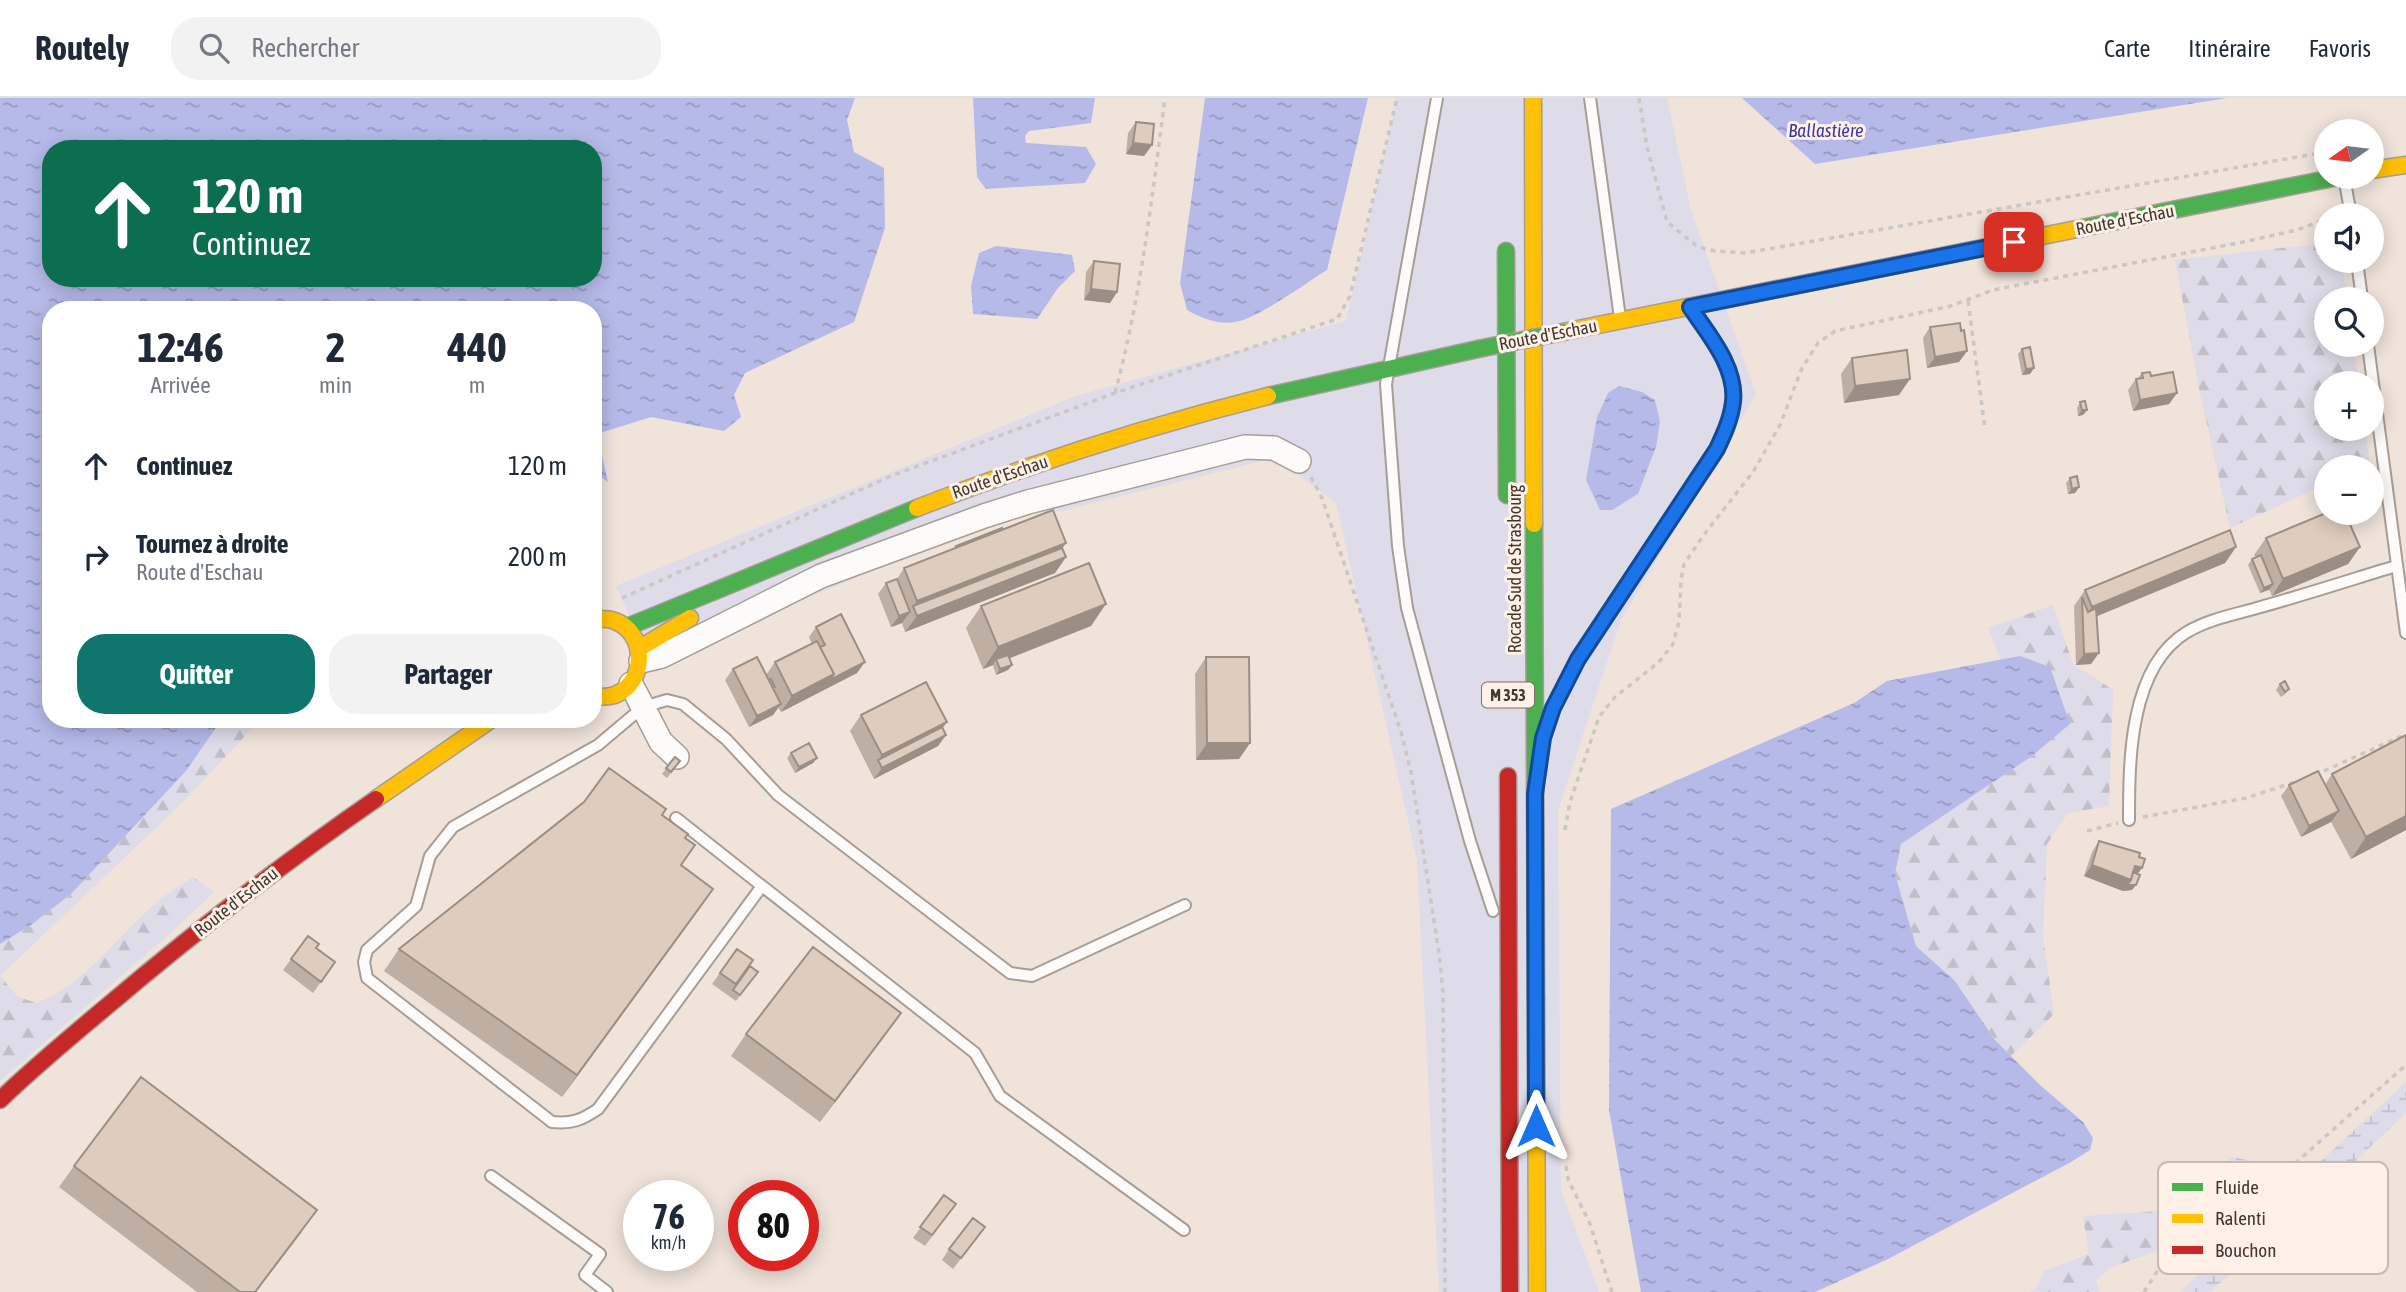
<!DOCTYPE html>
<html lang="fr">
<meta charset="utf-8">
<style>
body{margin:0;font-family:"Asap Condensed",sans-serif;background:#f2f2f3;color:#1f2937;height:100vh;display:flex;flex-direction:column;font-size:26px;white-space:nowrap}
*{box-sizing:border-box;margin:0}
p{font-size:23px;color:#747a83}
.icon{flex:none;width:38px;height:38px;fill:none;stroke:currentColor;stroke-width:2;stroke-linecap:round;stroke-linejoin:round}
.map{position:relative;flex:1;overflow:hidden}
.details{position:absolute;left:42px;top:203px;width:560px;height:427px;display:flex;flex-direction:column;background:#fff;border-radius:28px;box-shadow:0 4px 18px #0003}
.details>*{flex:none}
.banner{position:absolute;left:42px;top:42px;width:560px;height:147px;border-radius:28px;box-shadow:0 4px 18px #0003;background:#0b6e4f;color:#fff;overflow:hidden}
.needle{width:46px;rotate:256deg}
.buttons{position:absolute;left:2314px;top:21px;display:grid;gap:14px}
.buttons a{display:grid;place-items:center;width:70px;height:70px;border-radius:50%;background:#fff;box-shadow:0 4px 18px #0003;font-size:35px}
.speed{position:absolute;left:623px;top:1082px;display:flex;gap:14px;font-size:35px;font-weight:700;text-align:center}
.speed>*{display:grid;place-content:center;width:91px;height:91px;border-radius:50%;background:#fff;box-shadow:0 4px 18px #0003;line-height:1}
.speed small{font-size:18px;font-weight:400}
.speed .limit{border:10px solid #d22;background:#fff;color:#111}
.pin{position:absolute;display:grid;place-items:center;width:60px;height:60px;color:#fff;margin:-30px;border-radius:14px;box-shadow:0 4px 10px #0006}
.me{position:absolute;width:77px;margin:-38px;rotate:0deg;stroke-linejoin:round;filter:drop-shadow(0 0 5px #0008)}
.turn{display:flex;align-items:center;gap:24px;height:147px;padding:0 35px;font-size:32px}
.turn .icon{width:91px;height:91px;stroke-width:2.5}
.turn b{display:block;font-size:49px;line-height:60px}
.eta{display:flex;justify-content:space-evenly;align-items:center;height:119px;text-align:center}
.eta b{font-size:42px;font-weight:700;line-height:49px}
.primary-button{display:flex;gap:14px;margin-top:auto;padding:14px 35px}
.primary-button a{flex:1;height:80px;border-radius:28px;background:#0f766e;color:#fff;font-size:28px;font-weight:700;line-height:80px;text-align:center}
.primary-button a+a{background:#f2f2f3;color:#1f2937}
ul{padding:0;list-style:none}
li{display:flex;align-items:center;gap:21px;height:91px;padding:0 35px}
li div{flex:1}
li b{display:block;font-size:26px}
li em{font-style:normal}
header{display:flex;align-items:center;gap:42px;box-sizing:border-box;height:98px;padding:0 35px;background:#fff;border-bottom:2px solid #e0e1e3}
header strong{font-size:33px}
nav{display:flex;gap:38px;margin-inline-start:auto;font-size:24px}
.search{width:490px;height:63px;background:#f2f2f3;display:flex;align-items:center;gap:18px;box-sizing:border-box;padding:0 24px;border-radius:28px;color:#747a83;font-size:26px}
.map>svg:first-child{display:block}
</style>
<header>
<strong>Routely</strong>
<div class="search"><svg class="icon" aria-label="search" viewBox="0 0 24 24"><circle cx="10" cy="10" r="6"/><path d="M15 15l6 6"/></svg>Rechercher</div>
<nav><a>Carte</a><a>Itinéraire</a><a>Favoris</a></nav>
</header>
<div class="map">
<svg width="2406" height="1194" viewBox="0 0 2406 1194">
<defs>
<pattern id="forest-firs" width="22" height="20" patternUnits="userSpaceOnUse" patternTransform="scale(1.75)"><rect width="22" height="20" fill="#dedce8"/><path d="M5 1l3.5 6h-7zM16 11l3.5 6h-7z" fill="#c0bec7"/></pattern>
<pattern id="wetland-marsh" width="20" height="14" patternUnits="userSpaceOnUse" patternTransform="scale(1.75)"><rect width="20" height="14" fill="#dedce8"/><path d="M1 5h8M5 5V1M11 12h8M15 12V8" fill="none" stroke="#c0bec7"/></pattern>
<pattern id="water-ripples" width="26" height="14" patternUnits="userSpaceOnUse" patternTransform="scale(1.75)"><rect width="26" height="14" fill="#b6bae9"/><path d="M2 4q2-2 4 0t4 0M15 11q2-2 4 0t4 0" fill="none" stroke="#9698bd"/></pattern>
</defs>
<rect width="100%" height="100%" fill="#efe3da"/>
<path fill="#dedce8" d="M1397,0H1667L1691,112L1756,296L1621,522L1558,712L1561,1093L1599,1194H1439L1417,762L1336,405L1300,378L1266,362L1057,414L1022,416L876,471L734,531L655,574L616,488L1076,298L1346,223Z"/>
<path fill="url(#forest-firs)" d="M2326,145V163H2342L2347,201H2326V247H2353L2359,285H2326V331H2365L2370,366L2362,369H2326V386L2230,430L2199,290L2175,162Z
M2053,507L2073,566L2113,592L2109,708L2068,715L2047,746L2043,839L2054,916L2011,958L1995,942L1955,883L1916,848L1895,776L1901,746L2032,658L2069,626L2020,558L2001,563L1988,530Z
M222,621H261L181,706L0,878V846L31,827L71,796L186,673Z
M193,779L214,794L175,831L0,983V878L18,899L37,905C88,884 116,839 157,804C168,795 181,787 193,779Z
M2232,1059L2251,1063L2261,1082L2243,1100L2208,1112L2168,1149L2112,1169L2096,1182L2099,1194H2030L2036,1190L2044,1173L2089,1156L2083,1119C2107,1114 2131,1117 2155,1113C2181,1107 2211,1076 2232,1059Z"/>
<path fill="url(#wetland-marsh)" d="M2406,984V1015L2278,1137L2209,1194H2180Z"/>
<path fill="url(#water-ripples)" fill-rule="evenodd" d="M0,0H855L847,22L854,54L884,70L885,130L854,224L745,275L734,297L741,319L724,333L651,319L597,336L608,384L593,374V212H51V621H222L186,673L71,796L31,827L0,846ZM51,51H593V180H51Z
M973,0H1095L1091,25L1029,33L1025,38L1026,45L1086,49L1096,66L1085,85L986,91L977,79Z
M1205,0H1368L1327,172C1306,185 1257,221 1235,224C1218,227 1201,220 1187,212L1180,185Z
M1742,0H2227L1815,66Z
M996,148L1072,157L1075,173L1058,190L1037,221L973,216L971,188L979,155Z
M1619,288L1642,294L1655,302L1660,324L1656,349L1638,396L1612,412H1600L1586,382L1597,319L1608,295Z
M2020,558L2050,569L2070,626L2032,658L1901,746L1895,776L1916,848L1955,883L1995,942L2040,987L2083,1024L2093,1040L2090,1052L2071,1064L1888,1161L1815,1194H1641L1609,1012L1611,711L1854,605L1887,583Z"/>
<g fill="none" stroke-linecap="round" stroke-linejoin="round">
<defs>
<path id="lane" d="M1437,0L1386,286L1398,448L1407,510L1470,743L1493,813
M1590,0L1620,220
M2344,79L2351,117
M2357,163L2362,201
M2368,247L2406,535
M1550,618L1578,561L1717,351C1746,285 1731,269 1693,213
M676,720L762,788L598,1011C582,1022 572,1026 552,1024L367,880L364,864L367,852L416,808L430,758L453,729L598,647L643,609L667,602L683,606L726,641L778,697L1010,875L1032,878L1185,807
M2129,722C2129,663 2129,569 2187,534C2209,521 2233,517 2257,510C2304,497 2350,482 2396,468
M762,788L975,955L1000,998L1184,1132
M491,1078L600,1156L585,1177L607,1194"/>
<path id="street" d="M641,563L662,558L821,478L984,418L1028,404L1245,349L1274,350L1299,363
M631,586L661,644L677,659"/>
<path id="fast" d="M2082,130L2338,79
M1506,153L1507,397
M1268,298L1478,251
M1534,426L1536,900
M627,529L917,410"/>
<path id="slow" d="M1533,0L1534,426
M2371,72L2406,67
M1563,234L2082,130
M917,410C1032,365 1149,328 1268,298
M593,521C600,521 609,520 615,523C647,535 647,584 615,597C609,599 600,599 593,599
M640,550L690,520
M376,701L492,621
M1536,900L1537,1194"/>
<path id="jam" d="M1508,678L1510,1194
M0,1002C33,970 69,940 105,910C192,836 282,766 376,701"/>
</defs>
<use href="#lane" stroke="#a69d96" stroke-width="14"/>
<use href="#street" stroke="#a69d96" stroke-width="26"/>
<use href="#fast" stroke="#a69d96" stroke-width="19"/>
<use href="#slow" stroke="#a69d96" stroke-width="19"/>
<use href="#jam" stroke="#a69d96" stroke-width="19"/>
<path stroke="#cbc7c4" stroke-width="3.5" stroke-dasharray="5 5" stroke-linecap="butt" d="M1639,0L1647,49L1667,124L1698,149L1715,153L1745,155L2326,54
M1968,203L1985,331
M1115,295C1141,198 1152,99 1165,0
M1311,379L1322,400L1401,634L1411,674L1439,855L1443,893L1445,1194
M622,500L891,378L1115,295L1337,221L1350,198L1397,0
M2315,677L2406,636
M2143,719L2246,700L2298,683
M1565,732L1570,704L1599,619L1615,599L1659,564L1673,546L1679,524L1681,482L1684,466L1706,434L1753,374L1780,327L1802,270L1818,245L1835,233L1951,208L1993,192L2243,144L2297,132L2326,121
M2087,733L2118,725
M1566,1068L1568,1081L1590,1126L1612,1194
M2144,1194L2158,1172L2247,1108L2406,967"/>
<use href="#lane" stroke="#fdfbf9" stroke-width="10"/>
<use href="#street" stroke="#fdfbf9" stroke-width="23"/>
<use href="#fast" stroke="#4caf50" stroke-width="16"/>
<use href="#slow" stroke="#ffc107" stroke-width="16"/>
<use href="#jam" stroke="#c62828" stroke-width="16"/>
<defs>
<path id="fast-bridge" d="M1478,251L1563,234"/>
</defs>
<use href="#fast-bridge" stroke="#a69d96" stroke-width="19" stroke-linecap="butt"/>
<use href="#fast-bridge" stroke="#4caf50" stroke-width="16"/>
</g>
<path fill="#bfafa3" d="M1136,24L1152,47L1144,58L1126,56L1128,35Z
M1094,163L1117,194L1110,205L1084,202L1086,174Z
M1930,229L1961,233L1967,253L1959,264L1927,270L1923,240Z
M2022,251L2034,270L2030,276L2022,277L2018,256Z
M1852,260L1899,297L1844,305L1841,276Z
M2142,275L2151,278L2177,295L2169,306L2133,313L2128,292L2136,281L2138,280Z
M2080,304L2087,312L2083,317L2078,318L2077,310Z
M2070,380L2079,389L2075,395L2068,396L2066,385Z
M1002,431L1066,445L1062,450L1066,459L1055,475L905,534L902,525L891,529L878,496L886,485L897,481L904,470L955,450L956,448Z
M2266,440L2360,449L2348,466L2272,498L2269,491L2260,495L2248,467L2252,461L2256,459L2254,457Z
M2236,449L2225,465L2097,518L2091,566L2076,567L2074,508L2085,492Z
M981,508L1091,528L1009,560L1012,567L1008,572L996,577L993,567L983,571L966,530Z
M816,529L857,575L781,614L778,609L773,617L749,629L725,582L733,571L766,577L775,564L812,546L809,539Z
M1206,559L1250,645L1239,661L1196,662L1195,576Z
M2280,586L2289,591L2285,596L2281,599L2276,592Z
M861,617L947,624L942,630L946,637L938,648L874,681L850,633Z
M791,655L817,660L813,665L795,675L787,660Z
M675,659L680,663L667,680L662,676Z
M2332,676L2406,732L2351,761L2331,724L2301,739L2281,698L2289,687H2325Z
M662,717L685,740L681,767L713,791L562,999L384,873L399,851Z
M2099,743L2139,759L2136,787L2132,792L2123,793L2084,778L2092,754Z
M308,838L316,850L335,864L313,895L283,872Z
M737,851L750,868L758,874L736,903L712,886Z
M901,915L820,1024L731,958L746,936Z
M74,1068L302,1134L256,1194H197L59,1089Z
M944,1097L956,1106L925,1148L913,1140Z
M985,1129L953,1171L942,1162L949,1151Z"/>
<path fill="#9b8f85" d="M1133,45L1152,47L1144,58L1126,56Z
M1091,191L1117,194L1110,205L1084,202Z
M1967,253L1959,264L1927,270L1935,259Z
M2034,270L2030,276L2022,277L2026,271Z
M1910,281L1899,297L1844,305L1855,288Z
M2177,295L2169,306L2133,313L2140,302Z
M2082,312H2087L2083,317L2078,318Z
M2079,389L2075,395L2068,396L2072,391Z
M1066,445L1052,465L1066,459L1055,475L905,534L917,518L913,508L917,503Z
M2236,449L2225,465L2083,524L2082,522L2092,509Z
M2360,449L2348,466L2272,498L2283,481Z
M2273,486L2269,492L2260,495L2264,490Z
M1106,506L1091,528L998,565L996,561L993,567L983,571L998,549Z
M910,514L902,525L891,529L899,518Z
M2099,555L2091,566L2076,567L2084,556Z
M865,564L857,575L781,614L792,598L834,576Z
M1012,567L1008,572L996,577L1000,571Z
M781,606L773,617L749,629L757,618Z
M947,624L935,640L878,662L870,673L882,657Z
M946,637L938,648L874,681L882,670Z
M1207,645H1250L1239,661L1196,662Z
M817,660L813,665L795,675L799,669Z
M2339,713L2331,724L2301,739L2309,728Z
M2406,718V732L2351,761L2366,739Z
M2092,767L2131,782L2136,787L2132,792L2123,793L2084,778Z
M2135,768L2142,770L2134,781L2130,780Z
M713,791L698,813L562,999L577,977Z
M901,915L886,936L820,1024L835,1003Z
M317,1112L256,1194H255Z"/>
<path fill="#deccbe" stroke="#9b8f85" stroke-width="2" d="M1136,24L1154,26L1152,47L1133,45Z
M1094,163L1120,166L1117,194L1091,191Z
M1960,225L1961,233L1964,232L1967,253L1935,259L1930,229Z
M2030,249L2034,270L2026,271L2022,251Z
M1907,252L1910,281L1855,288L1852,260Z
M2150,274L2151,278L2173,274L2177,295L2140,302L2136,281L2143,280L2142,275Z
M2085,303L2087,312H2082L2080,304Z
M2077,378L2079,389L2072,391L2070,380Z
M1053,412L1066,445L917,503L904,470Z
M2326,415H2345L2360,449L2283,481L2266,440Z
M1002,430V431L957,449L956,448Z
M2230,432L2236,449L2092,509L2085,492Z
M1062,450L1066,459L917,518L913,508Z
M2261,457L2273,486L2264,490L2252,461Z
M1089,465L1106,506L998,549L981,508Z
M897,481L910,514L899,518L886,485Z
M2082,499L2088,514L2096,510L2099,555L2084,556Z
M841,516L865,564L830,582L834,576L820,549L825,547L816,529Z
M817,543L834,576L792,598L775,564Z
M1008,557L1012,567L1000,571L996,561Z
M757,559L781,606L757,618L733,571Z
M1206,559H1249L1250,645H1207Z
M771,581L775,589L773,590L769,582Z
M2285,583L2289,591L2285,594L2280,586Z
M926,584L947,624L882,657L861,617Z
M942,629L946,637L882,670L878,662Z
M2406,637V718L2366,739L2332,676Z
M809,645L817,660L799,669L791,655Z
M675,659L680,663L671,674L666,670Z
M609,670L666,711L662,717L688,736L685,740L695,747L681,767L713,791L577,977L399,851L584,704Z
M2318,673L2339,713L2309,728L2289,687Z
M2099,743L2140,755L2139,759L2145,761L2142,770L2135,768L2131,782L2092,767Z
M2133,774L2140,777L2136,787H2127L2131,782Z
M308,838L319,846L316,850L335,864L321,884L291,861Z
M813,849L901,915L835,1003L746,936Z
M737,851L753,862L736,886L720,875Z
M750,868L758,874L740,897L733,892Z
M141,979L317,1112L255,1194H240L74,1068Z
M944,1097L956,1106L932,1137L920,1129Z
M973,1120L985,1129L961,1160L949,1151Z"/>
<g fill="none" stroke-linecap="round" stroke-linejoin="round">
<defs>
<path id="route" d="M1536,1028L1535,696L1543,640L1553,610L1578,561L1717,351C1724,336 1731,321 1733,304C1737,269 1708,236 1690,209L2014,144"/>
</defs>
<use href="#route" stroke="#114b97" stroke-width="18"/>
<use href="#route" stroke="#1a73e8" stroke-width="12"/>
</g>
<g text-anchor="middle" stroke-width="6" stroke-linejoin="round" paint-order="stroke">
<rect fill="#fff1e7" stroke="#7a7068" stroke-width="2" x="1482" y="584.5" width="52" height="25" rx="5"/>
<g font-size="16" font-weight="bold" fill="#413831">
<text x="1508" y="603">M 353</text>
</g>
<g font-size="18" fill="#413831" stroke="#fff1e7">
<text transform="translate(2125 122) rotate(-11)" y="6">Route d'Eschau</text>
<text transform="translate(1548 237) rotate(-11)" y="6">Route d'Eschau</text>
<text transform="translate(1000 379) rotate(-19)" y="6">Route d'Eschau</text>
<text transform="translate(1515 471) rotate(-90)" y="6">Rocade Sud de Strasbourg</text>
<text transform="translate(236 804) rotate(-38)" y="6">Route d'Eschau</text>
</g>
<g font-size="19" font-style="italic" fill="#3a3ba0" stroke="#fff1e7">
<text x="1826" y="39">Ballastière</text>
</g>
</g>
<rect x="2158" y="1064" width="230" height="112" rx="10" fill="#fff1e7" stroke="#c6bab0" stroke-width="2"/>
<rect x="2172" y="1085" width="31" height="8" fill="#4caf50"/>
<rect x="2172" y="1116" width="31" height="9" fill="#ffc107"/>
<rect x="2172" y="1148" width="31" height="8" fill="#c62828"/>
<g font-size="19" fill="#413831">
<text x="2215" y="1096">Fluide</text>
<text x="2215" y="1127">Ralenti</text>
<text x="2215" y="1159">Bouchon</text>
</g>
</svg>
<div class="buttons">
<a><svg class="needle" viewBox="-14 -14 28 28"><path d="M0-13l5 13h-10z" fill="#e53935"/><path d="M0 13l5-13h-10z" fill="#747a83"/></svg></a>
<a><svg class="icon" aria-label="sound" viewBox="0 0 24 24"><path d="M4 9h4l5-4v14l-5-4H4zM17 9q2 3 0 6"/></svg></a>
<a><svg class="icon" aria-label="search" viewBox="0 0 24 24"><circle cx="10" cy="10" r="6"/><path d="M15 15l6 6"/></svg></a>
<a>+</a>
<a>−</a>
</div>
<div class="speed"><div>76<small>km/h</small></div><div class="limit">80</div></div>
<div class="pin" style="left:2014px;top:144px;background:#d93025"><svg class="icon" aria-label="arrive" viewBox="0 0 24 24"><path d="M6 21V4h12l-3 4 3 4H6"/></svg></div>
<svg class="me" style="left:1536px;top:1028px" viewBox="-20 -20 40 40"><path d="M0-17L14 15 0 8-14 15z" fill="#1a73e8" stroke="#fff" stroke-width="4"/></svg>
<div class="banner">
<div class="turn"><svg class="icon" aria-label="ahead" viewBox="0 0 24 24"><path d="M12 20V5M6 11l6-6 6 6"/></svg><div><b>120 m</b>Continuez</div></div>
</div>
<section class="details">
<div class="eta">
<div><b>12:46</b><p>Arrivée</p></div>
<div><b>2</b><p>min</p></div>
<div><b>440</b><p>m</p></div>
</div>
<ul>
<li><svg class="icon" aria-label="ahead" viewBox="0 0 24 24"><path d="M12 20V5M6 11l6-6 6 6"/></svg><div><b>Continuez</b></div><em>120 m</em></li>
<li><svg class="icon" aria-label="right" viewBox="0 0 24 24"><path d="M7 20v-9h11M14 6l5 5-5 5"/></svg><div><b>Tournez à droite</b><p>Route d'Eschau</p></div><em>200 m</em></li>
</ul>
<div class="primary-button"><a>Quitter</a><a>Partager</a></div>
</section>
</div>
